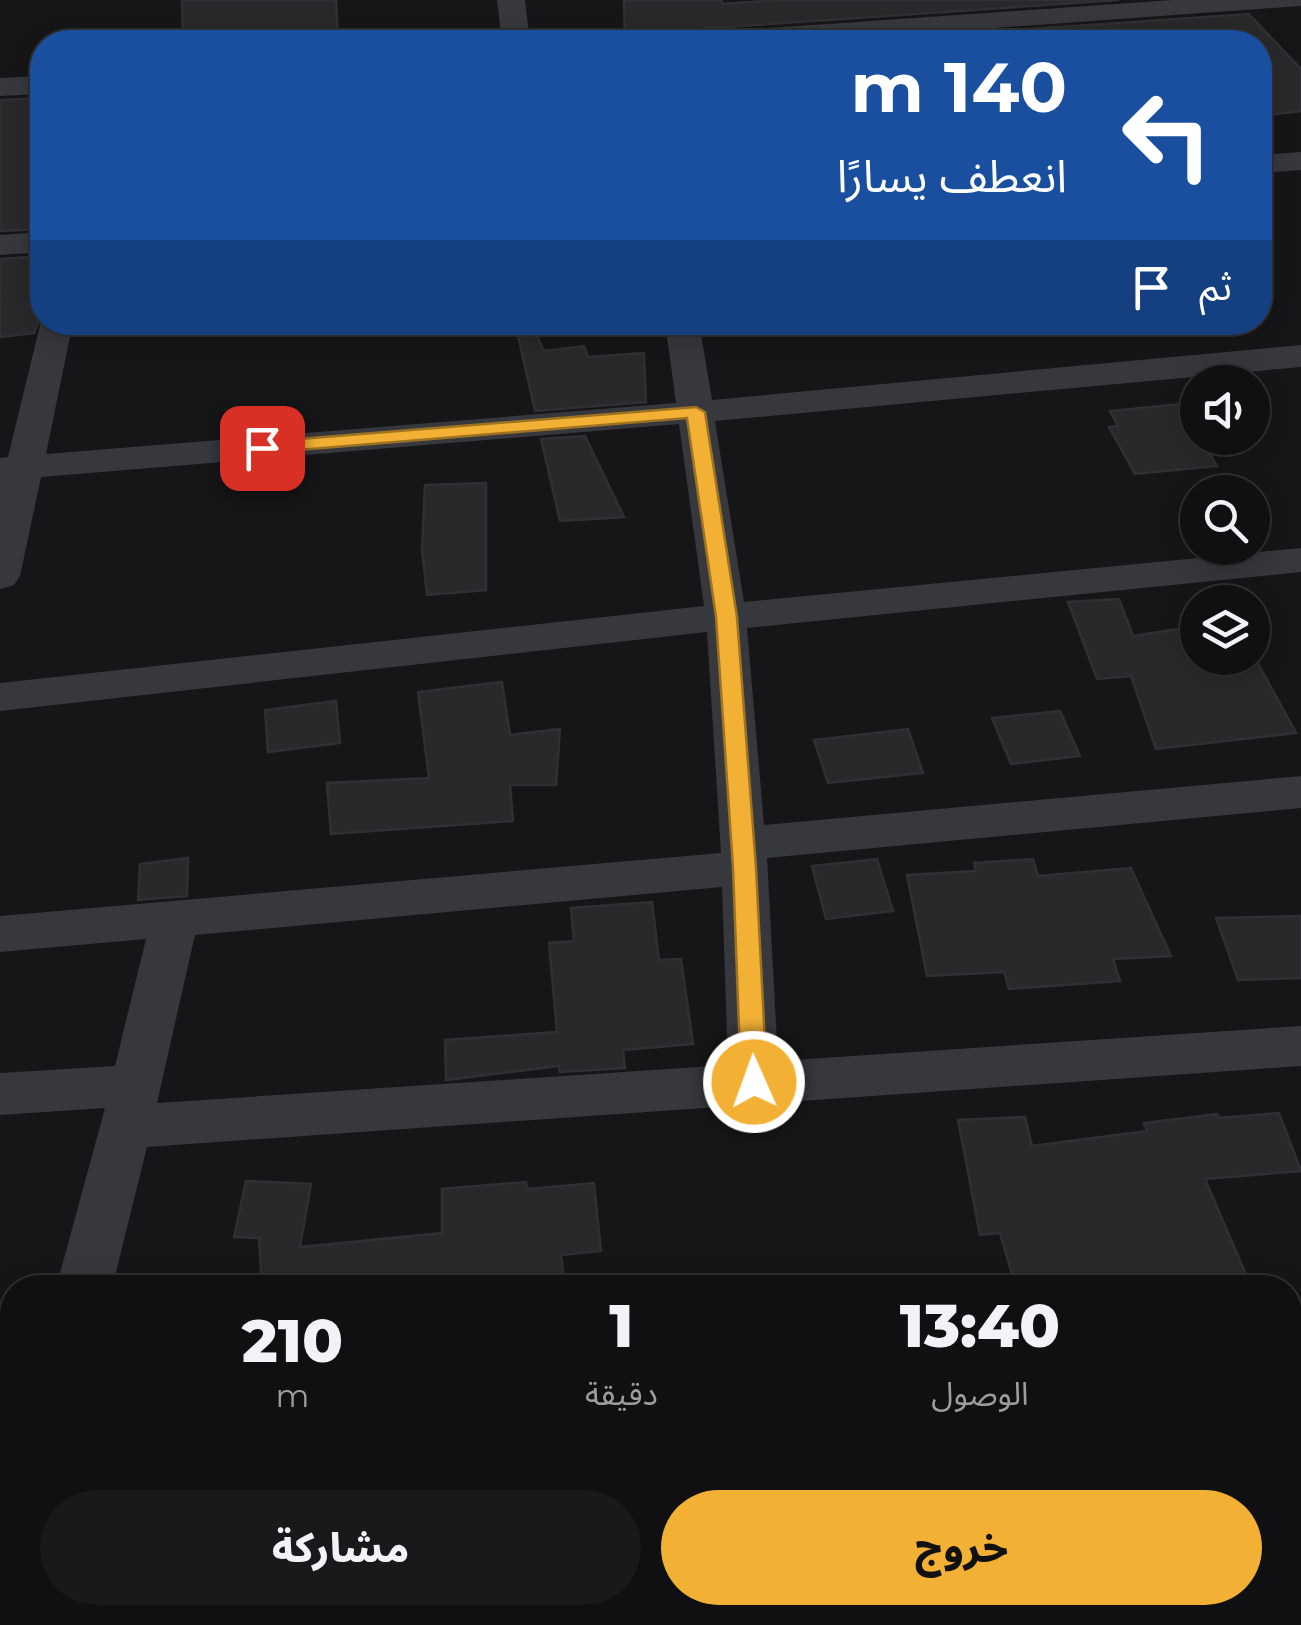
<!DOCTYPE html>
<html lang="ar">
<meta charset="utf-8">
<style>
body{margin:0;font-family:Montserrat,"Noto Sans Arabic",sans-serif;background:#19191b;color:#f1f3f6;direction:rtl;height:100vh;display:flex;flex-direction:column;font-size:38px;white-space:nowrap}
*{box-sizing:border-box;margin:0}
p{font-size:32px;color:#9c9d9f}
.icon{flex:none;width:55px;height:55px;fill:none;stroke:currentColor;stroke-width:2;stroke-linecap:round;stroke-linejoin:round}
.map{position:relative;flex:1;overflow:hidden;direction:ltr}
.drawer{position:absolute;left:0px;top:1275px;width:1302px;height:350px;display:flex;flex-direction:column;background:#101012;border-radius:40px 40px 0 0;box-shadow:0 5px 25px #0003,0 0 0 2px #303032;direction:rtl}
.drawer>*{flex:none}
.hud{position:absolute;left:30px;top:30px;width:1242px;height:305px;border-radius:40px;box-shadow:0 5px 25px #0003,0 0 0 2px #303032;direction:rtl;background:#1a4fa0;color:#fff;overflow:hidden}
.controls{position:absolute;left:1180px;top:365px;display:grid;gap:20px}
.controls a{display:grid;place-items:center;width:90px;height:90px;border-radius:50%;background:#101012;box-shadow:0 5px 25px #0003,0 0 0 2px #303032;font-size:50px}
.pin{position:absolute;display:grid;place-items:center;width:85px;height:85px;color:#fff;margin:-42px;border-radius:20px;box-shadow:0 5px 15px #0006}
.me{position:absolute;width:110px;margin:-55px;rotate:358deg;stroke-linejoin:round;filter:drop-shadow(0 0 8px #0008)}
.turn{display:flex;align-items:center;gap:35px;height:210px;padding:0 40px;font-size:45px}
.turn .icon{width:130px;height:130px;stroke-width:2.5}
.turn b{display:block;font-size:70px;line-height:85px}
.then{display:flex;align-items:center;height:95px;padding:0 40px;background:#0003;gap:20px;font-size:38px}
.eta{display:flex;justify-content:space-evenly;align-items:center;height:170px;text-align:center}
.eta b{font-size:60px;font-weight:800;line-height:70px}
.cta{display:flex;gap:20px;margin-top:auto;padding:20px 40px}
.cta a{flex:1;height:115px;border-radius:60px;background:#f2b134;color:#111;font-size:40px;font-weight:800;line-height:115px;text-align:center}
.cta a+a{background:#19191b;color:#f1f3f6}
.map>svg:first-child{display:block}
</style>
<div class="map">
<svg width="1301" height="1625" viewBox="0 0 1301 1625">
<rect width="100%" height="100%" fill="#161618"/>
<path fill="#29292c" stroke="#303034" stroke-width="2.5" d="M182,0H336L338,38L183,42Z
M624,0H721L723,4L777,0H1119L684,30L671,34L666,42H625Z
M1249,14L1301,69V111L1260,116V42H844Z
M42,98V229L0,231V100Z
M42,256V313L34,333L0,337V259Z
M532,325L544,351L584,346L588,357L644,353L646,402L535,411L517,331Z
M1180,404L1217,466L1135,474L1109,427L1118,426L1110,411Z
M585,436L624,517L560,521L541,439Z
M486,483V590L427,595L422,549L425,485Z
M1119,599L1133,636L1198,626V658H1255L1296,733L1156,749L1131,676L1097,679L1068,602Z
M502,682L510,735L560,729L556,785H510L513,821L331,834L327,783L429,778L418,692Z
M336,701L340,743L268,752L265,710Z
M1060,711L1080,756L1011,764L992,718Z
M908,729L923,773L828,783L814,740Z
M188,858L187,896L138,900L140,864Z
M877,859L893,911L826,919L812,866Z
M1033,859L1038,876L1131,868L1171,956L1113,959L1120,981L1009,989L1004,972L927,976L907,875L976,871L974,863Z
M652,902L659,960L681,959L693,1044L623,1050L625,1068L560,1072L559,1066L446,1080L445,1040L557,1032L549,943L574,941L571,908Z
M1301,916V978L1238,980L1216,918Z
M1279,1113L1301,1171L1205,1179L1250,1284L1225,1288H1016L1000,1233L980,1235L958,1120L1025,1117L1032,1146L1147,1131L1144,1123L1217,1114L1219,1118Z
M246,1181L311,1184L300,1247L442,1233V1189L526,1182L527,1189L594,1183L601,1251L561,1255L565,1288H262L259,1238L234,1237Z"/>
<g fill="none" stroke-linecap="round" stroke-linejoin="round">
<path fill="#37383d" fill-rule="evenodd" d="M497,0H525L530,42H502Z
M1173,0H1301V6L799,42H670L674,36L684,34Z
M42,76V94L0,96V78Z
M1301,152V170L1260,173V155Z
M42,232V252L0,255V235Z
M42,317V322H73L46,454L676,403L665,322H699L712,400L1301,345V367L715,421L744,602L1301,548V572L747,628L764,825L1301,776V808L767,858L778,1061L1301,1026V1066L147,1147L112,1288H56L105,1108L0,1115V1073L115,1066L146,939L0,952V916L721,853L707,632L0,711V683L704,606L679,424L41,477L20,576L14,585L0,589V458L8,457ZM722,887L728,1065L157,1103L195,935Z
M1301,1335V1387L1290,1388V1336Z
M12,1441V1497L0,1499V1443Z
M12,1512V1608L0,1613V1517Z"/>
</g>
<path fill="#f2b134" stroke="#9d7322" stroke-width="2.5" d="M696,407L705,412L737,617L756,868L767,1082L763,1090L754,1093L745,1090L741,1082L733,868L716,617L687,418L262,453L253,448L262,442Z"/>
</svg>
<div class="controls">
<a><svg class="icon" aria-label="sound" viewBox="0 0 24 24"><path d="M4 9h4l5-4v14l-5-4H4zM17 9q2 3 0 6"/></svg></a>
<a><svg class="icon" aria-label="search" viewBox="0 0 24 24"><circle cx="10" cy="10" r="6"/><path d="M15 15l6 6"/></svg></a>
<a><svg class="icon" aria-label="layers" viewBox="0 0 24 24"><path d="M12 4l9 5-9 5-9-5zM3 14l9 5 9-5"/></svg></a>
</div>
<div class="pin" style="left:262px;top:448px;background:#d93025"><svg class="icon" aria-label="arrive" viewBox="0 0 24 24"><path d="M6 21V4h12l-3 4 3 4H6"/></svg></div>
<svg class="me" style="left:754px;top:1082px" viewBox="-20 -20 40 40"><circle r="17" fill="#f2b134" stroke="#fff" stroke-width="3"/><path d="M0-11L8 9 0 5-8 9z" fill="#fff"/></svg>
<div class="hud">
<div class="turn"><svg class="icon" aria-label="left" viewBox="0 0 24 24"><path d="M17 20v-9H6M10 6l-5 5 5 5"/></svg><div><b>140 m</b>انعطف يسارًا</div></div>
<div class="then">ثم<svg class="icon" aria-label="arrive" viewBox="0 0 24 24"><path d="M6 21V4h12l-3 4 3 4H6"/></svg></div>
</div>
<section class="drawer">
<div class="eta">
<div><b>13:40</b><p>الوصول</p></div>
<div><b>1</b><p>دقيقة</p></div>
<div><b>210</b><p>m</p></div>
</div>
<div class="cta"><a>خروج</a><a>مشاركة</a></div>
</section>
</div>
